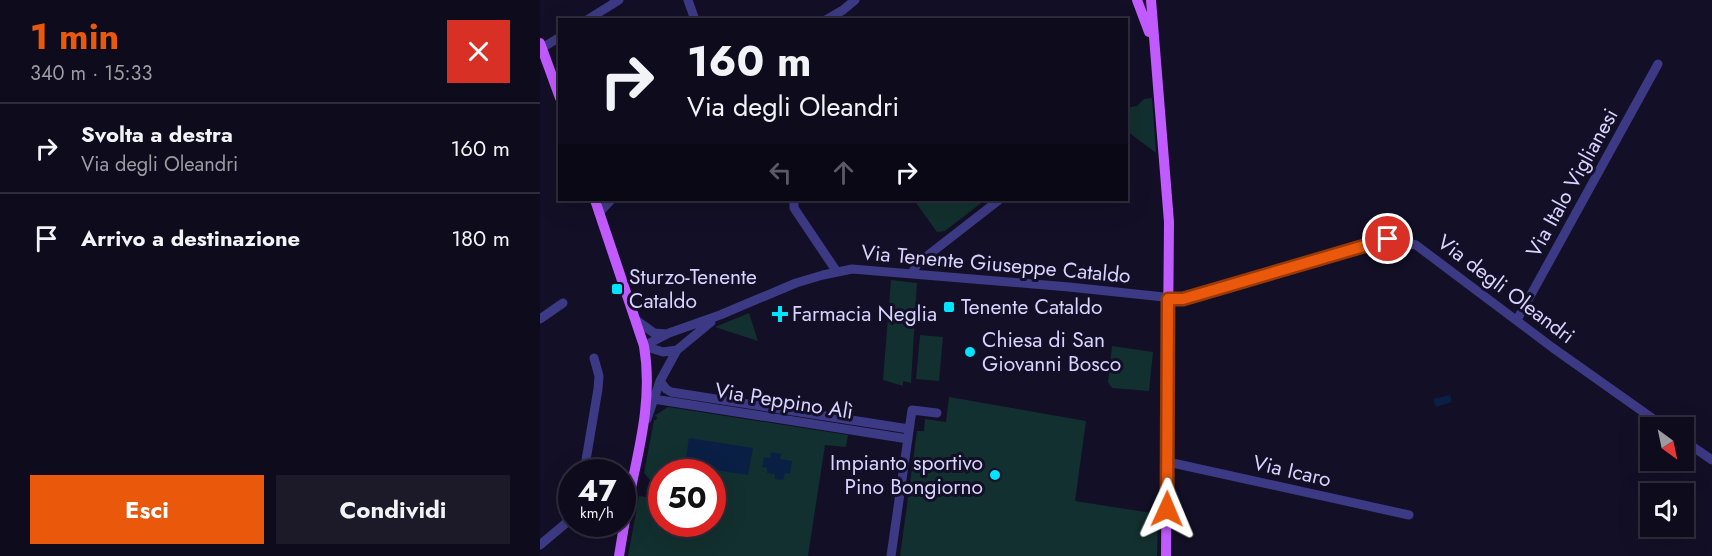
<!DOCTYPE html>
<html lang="it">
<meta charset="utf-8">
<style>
body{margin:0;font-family:Jost,sans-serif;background:#1c1929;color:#f1f3f6;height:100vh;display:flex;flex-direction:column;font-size:22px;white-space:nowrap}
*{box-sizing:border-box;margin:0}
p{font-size:20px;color:#9b9ba3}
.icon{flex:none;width:33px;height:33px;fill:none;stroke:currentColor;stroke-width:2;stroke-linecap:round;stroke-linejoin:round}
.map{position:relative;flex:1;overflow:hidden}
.side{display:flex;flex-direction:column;background:#0e0b1c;width:540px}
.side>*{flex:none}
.top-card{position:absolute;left:18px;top:18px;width:570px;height:183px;border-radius:0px;box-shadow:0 6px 24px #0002,0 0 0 2px #2e2b3b;background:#0e0b1c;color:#f1f3f6;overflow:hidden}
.needle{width:39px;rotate:147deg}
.tools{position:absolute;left:1100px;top:417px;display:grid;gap:12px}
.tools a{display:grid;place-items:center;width:54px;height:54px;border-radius:0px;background:#0e0b1c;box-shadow:0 6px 24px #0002,0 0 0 2px #2e2b3b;font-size:30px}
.speed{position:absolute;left:18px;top:459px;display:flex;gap:12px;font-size:30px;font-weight:700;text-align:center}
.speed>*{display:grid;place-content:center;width:78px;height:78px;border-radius:50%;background:#0e0b1c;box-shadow:0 6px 24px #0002,0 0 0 2px #2e2b3b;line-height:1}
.speed small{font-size:15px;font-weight:400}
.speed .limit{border:9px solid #d22;background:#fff;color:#111}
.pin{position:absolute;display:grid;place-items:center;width:51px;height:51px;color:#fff;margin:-26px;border:3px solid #fff;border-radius:50%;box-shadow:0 2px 6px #0007}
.me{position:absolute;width:66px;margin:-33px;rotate:1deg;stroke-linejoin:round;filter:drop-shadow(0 0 4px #0008)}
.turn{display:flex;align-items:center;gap:21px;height:126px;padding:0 30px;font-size:27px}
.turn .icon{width:78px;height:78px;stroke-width:2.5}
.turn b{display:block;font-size:42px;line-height:51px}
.lanes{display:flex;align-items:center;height:57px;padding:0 30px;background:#0003;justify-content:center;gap:30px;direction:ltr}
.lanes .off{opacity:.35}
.round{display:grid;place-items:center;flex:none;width:63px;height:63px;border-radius:0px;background:#1c1929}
.overview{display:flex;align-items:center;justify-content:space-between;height:102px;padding:0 30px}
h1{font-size:36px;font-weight:700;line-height:45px;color:#ea580c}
.primary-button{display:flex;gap:12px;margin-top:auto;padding:12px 30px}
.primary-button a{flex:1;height:69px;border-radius:0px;background:#ea580c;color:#fff;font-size:24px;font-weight:700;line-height:69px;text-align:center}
.primary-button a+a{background:#1c1929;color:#f1f3f6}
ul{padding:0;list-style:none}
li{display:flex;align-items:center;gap:18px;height:90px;padding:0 30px;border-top:2px solid #2e2b3b}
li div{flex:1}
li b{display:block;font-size:22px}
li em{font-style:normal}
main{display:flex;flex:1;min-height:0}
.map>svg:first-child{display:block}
</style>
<main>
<section class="side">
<div class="overview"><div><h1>1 min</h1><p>340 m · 15:33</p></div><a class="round" style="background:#d93025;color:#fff"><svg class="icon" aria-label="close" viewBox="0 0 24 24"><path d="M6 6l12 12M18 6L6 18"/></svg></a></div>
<ul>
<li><svg class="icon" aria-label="right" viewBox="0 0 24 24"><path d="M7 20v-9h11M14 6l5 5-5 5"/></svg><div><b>Svolta a destra</b><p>Via degli Oleandri</p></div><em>160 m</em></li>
<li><svg class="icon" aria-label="arrive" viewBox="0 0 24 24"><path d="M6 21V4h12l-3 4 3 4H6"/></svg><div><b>Arrivo a destinazione</b></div><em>180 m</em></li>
</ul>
<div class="primary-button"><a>Esci</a><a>Condividi</a></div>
</section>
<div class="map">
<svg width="1172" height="556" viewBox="0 0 1172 556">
<rect width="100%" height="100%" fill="#130f26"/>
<path fill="#12302f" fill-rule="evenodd" d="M612,98L616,153L587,131V104L590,107L597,106L604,99Z
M374,200H445L405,231L397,232Z
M351,280L377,283L371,383L363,381V386L343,380Z
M209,313L218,341L175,327Z
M380,335L403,337L399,381L376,379Z
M572,346L613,352L609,391L572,388L568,382Z
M409,397L546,421L535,501L618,514L617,556H360L377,431H384L385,419L406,422Z
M128,407L308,435L306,447L285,445L268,556H88L99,496L118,499L119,491L104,473L114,420H116L117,417L114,416ZM122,472H172V524H122Z"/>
<path fill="#0a1f44" d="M910,395L912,402L896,407L893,399Z
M149,438L213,448L208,475L145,465Z
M231,452L241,454L240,459L252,461L250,474L245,473L243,480L235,479V474L227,473V468L222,467L224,457L230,458Z"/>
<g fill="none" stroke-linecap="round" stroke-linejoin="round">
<path stroke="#3d3a85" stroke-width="9" d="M148,0L155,20
M47,20L79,0
M286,20L303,10L315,0
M2,48L20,37
M254,200V208L297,272
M59,213L71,200
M372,273L378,263L459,200
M0,319L23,303
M96,320L114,333L127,334
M977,320L1118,64
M104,346L129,333L180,315L256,283L283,275L312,269L529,287L643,299L851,239L876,245L1013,348L1126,428
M104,346L123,352L137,350L171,322
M120,381L126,389L131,392L369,429
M107,398L368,439
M107,419L120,381L137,350
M1143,440L1172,460
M628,462L869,515
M44,472L58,389L59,376L54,358
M0,545L32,518
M351,556L372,410L397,413"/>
<path stroke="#c25bff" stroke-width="10" d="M597,0L609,32
M611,0L629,222L626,556
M0,43L20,98
M55,200L104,346C112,393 102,437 92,483C87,507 83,532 79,556"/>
</g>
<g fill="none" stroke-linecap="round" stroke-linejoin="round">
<defs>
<path id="route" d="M627,509L628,299H643L848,239"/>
</defs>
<use href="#route" stroke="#983908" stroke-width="15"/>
<use href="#route" stroke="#ea580c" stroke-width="10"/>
</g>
<g fill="#00e5ff" stroke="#130f26" stroke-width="2">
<rect x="71" y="283" width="12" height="12" rx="3"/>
<rect x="403" y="301" width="12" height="12" rx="3"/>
<path d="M237 305h6v6h6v6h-6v6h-6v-6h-6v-6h6z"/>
<circle cx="430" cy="352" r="6"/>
<circle cx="455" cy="475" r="6"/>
</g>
<g text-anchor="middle" stroke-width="6" stroke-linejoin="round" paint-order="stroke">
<g font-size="21" fill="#d9d4ff" stroke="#130f26">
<text transform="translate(1032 183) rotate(-61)" y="7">Via Italo Viglianesi</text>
<text transform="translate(456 264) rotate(5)" y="7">Via Tenente Giuseppe Cataldo</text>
<text transform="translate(966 289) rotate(37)" y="7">Via degli Oleandri</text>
<text transform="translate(244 401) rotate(9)" y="7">Via Peppino Alì</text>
<text transform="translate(752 471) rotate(13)" y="7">Via Icaro</text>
</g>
<g font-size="21" fill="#d9d4ff" stroke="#130f26" text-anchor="start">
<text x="89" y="284">Sturzo-Tenente<tspan x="89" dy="24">Cataldo</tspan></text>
<text x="421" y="314">Tenente Cataldo</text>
<text x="252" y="321">Farmacia Neglia</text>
<text x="442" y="347">Chiesa di San<tspan x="442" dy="24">Giovanni Bosco</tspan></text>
<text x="443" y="470" text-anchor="end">Impianto sportivo<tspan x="443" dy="24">Pino Bongiorno</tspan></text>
</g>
</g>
</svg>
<div class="tools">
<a><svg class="needle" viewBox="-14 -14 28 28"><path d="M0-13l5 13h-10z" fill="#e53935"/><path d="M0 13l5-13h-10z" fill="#9b9ba3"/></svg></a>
<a><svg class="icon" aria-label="sound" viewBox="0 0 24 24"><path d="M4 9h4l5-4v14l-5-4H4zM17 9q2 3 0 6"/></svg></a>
</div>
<div class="speed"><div>47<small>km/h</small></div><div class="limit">50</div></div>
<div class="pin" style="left:848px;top:239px;background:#d93025"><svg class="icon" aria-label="arrive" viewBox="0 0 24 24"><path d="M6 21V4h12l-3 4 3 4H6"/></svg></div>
<svg class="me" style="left:627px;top:509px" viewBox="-20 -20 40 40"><path d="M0-17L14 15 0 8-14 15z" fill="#ea580c" stroke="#fff" stroke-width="4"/></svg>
<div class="top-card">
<div class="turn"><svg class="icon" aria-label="right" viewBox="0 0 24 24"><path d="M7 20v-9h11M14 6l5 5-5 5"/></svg><div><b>160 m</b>Via degli Oleandri</div></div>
<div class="lanes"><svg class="icon off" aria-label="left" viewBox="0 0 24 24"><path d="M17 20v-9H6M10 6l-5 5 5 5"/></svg><svg class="icon off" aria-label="ahead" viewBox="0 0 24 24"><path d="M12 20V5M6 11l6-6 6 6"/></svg><svg class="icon" aria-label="right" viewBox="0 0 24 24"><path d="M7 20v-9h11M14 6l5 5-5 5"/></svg></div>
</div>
</div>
</main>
